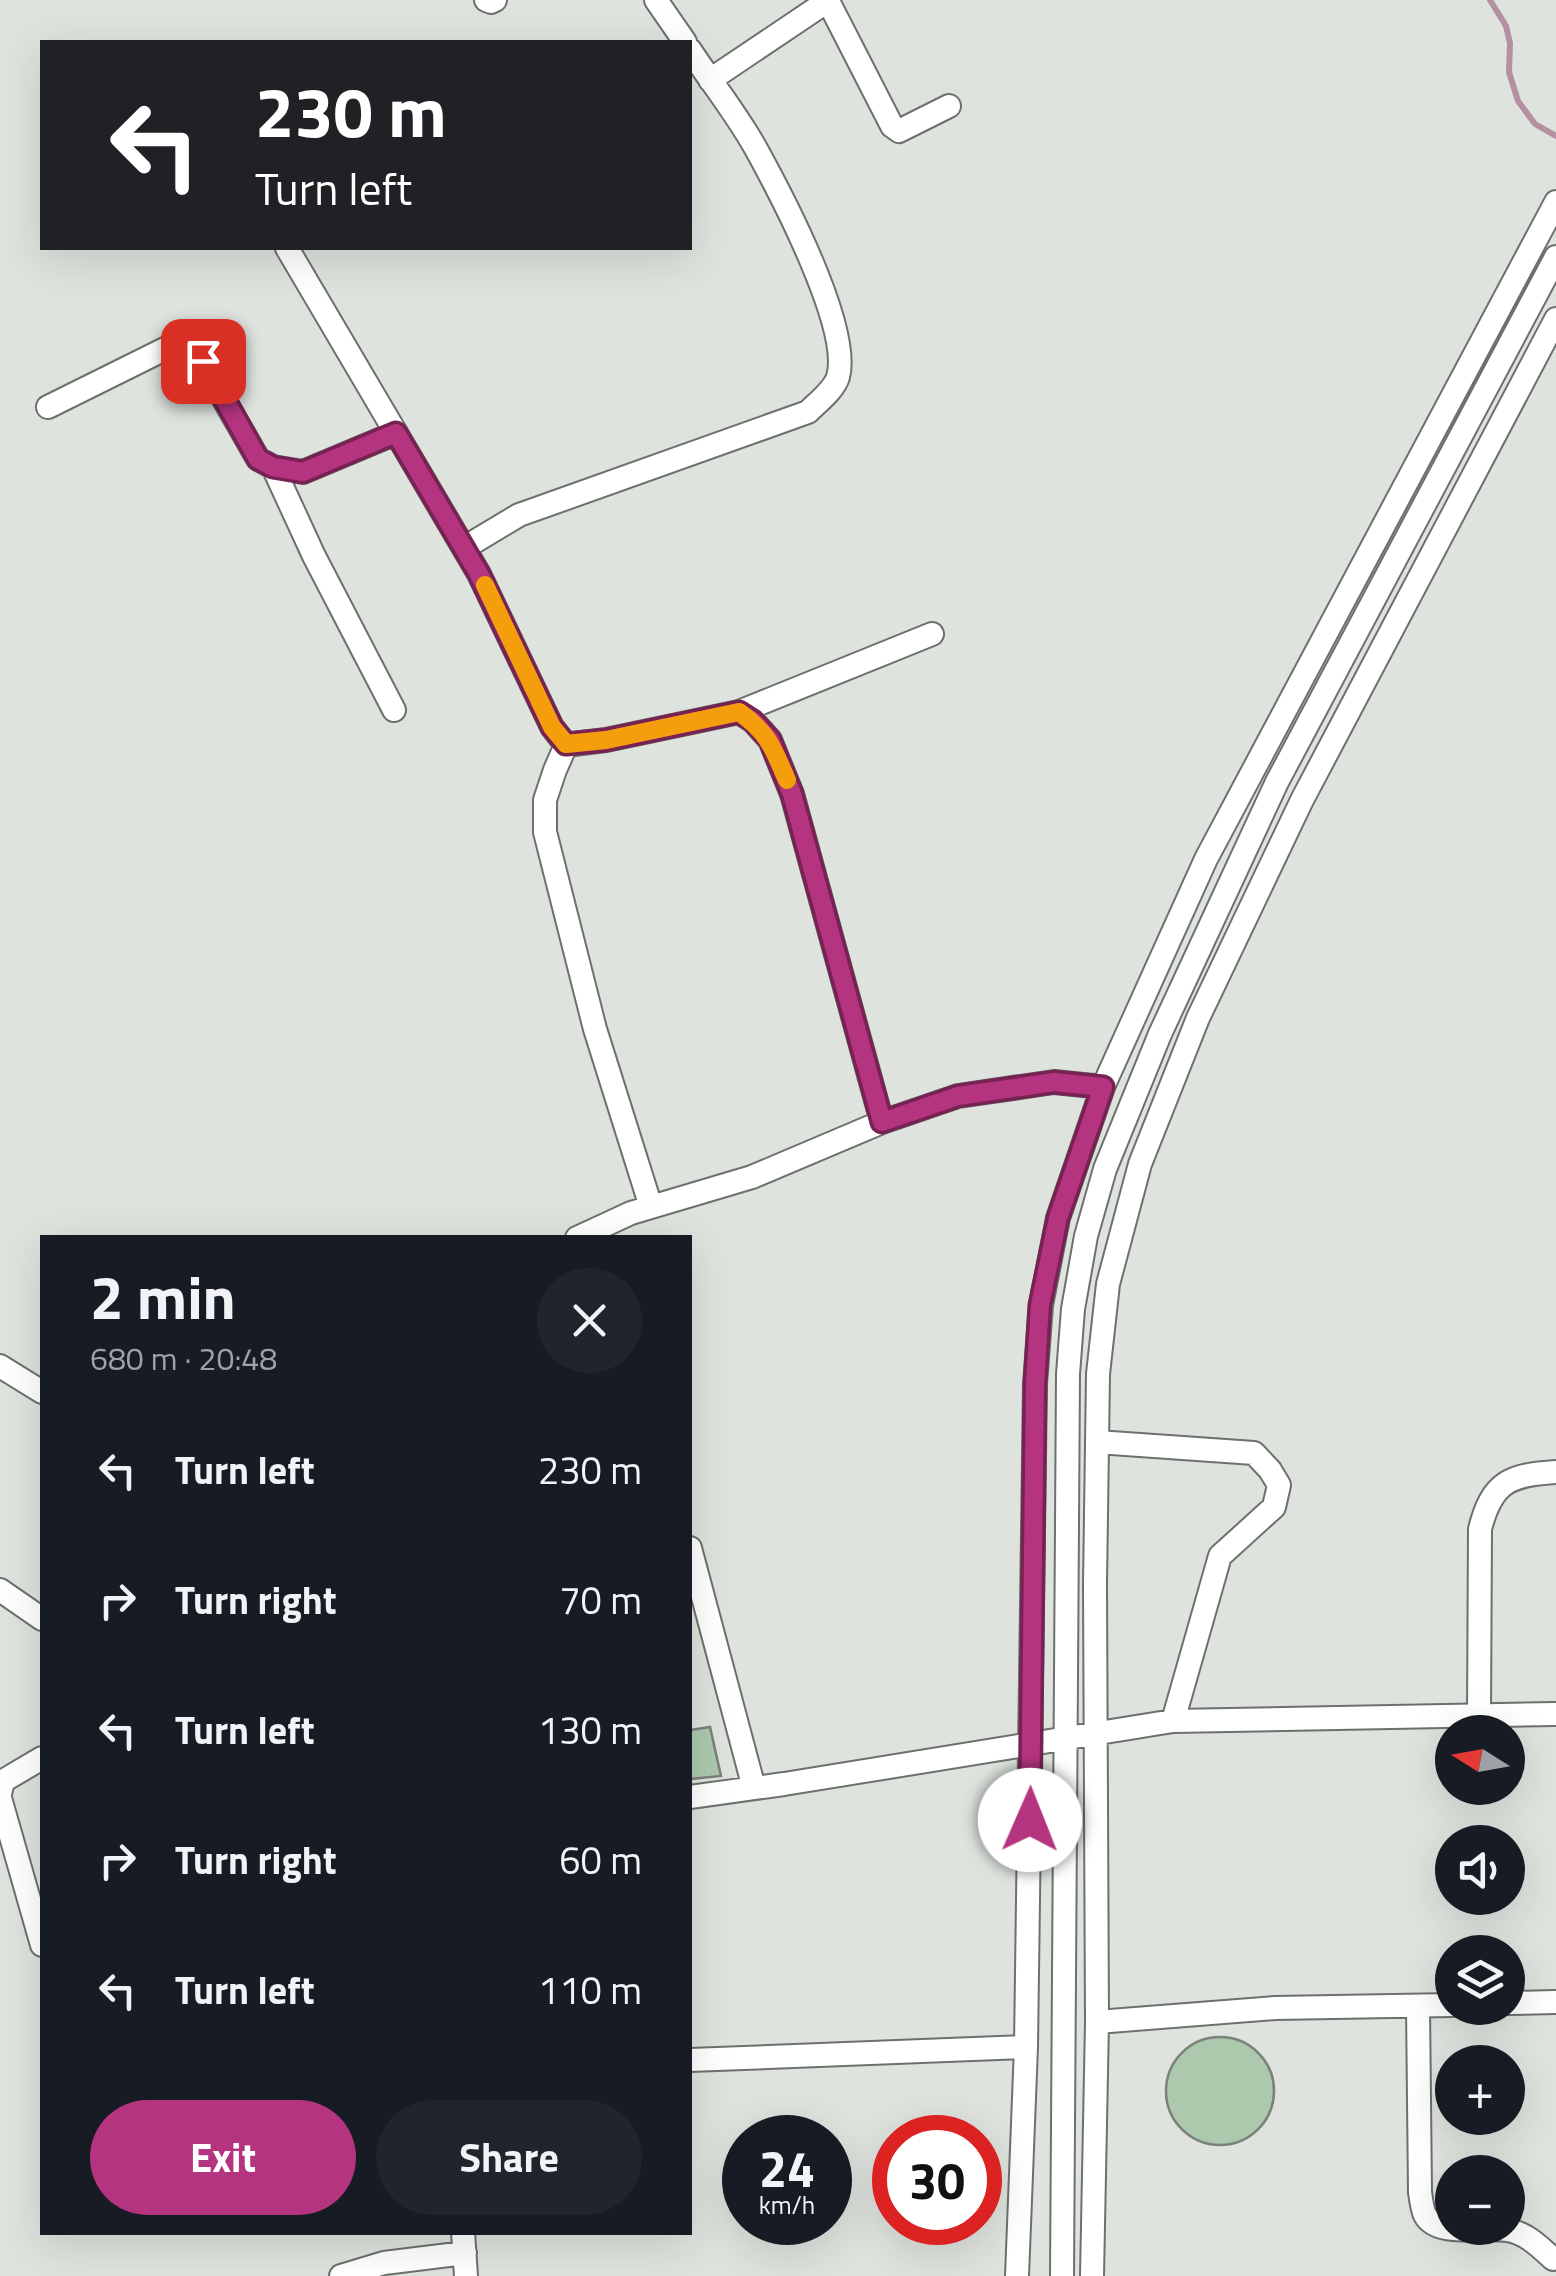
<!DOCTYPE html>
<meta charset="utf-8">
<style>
body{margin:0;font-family:"Titillium Web",sans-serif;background:#20242c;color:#f1f3f6;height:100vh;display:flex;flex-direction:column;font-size:38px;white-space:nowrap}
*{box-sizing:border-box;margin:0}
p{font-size:32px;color:#9ea1a6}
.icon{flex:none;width:55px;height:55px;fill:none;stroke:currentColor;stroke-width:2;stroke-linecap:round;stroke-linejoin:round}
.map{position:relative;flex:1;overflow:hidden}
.sheet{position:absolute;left:40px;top:1235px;width:652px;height:1000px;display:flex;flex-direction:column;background:#171b24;border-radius:0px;box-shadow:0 10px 40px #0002}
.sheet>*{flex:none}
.banner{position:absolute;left:40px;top:40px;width:652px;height:210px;border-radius:0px;box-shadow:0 10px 40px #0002;background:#202124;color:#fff;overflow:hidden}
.needle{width:65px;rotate:281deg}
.buttons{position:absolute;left:1435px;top:1715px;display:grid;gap:20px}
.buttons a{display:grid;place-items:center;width:90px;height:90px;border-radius:50%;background:#171b24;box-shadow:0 10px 40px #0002;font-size:50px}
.speed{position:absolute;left:722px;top:2115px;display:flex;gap:20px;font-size:50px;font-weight:700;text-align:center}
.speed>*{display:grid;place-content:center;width:130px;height:130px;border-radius:50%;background:#171b24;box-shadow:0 10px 40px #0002;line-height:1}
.speed small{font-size:25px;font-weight:400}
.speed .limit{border:15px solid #d22;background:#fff;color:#111}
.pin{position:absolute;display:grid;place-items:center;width:85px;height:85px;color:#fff;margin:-42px;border-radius:20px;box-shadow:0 5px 15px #0006}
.me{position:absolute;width:110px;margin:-55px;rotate:1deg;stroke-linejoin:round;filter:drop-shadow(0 0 8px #0008)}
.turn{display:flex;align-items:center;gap:35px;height:210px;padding:0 50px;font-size:45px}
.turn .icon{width:130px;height:130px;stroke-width:2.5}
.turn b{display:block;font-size:70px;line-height:85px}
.round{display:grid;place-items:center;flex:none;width:105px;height:105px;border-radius:52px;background:#20242c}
.summary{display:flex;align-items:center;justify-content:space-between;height:170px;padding:0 50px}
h1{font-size:60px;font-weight:700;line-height:75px}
.action{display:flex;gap:20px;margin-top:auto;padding:20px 50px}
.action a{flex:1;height:115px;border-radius:60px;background:#b5347f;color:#fff;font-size:40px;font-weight:700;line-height:115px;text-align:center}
.action a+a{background:#20242c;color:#f1f3f6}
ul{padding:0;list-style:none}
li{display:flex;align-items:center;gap:30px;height:130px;padding:0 50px}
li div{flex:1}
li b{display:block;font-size:38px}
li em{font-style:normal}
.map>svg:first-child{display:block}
</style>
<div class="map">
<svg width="1556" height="2276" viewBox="0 0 1556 2276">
<rect width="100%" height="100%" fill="#dee3de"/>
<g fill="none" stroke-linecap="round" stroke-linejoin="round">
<path stroke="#b491a1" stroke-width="6" d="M1490,0L1506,26L1510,43L1509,72L1518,101L1535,124L1556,136"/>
</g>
<path fill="#acc9ae" stroke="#7b807b" stroke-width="2.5" d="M710,1727L721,1776L690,1779V1730Z
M1166 2091a54 54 0 1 1 108 0a54 54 0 1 1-108 0Z"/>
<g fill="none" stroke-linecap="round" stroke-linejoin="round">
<defs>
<path id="minor" d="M486,0L491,2L495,0
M656,0L685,42
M828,1L892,126L899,131L949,106
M710,80L829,0
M287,248L479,574L552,727L566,745
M48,407L179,342L195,349L258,459L273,467L303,472L396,433
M273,467L314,556L394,710
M464,548L519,515L808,412C818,402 834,390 838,377C852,328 780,192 755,147C736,113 711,82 690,50
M739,712L753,721L770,740L792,794L882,1122
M566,745L555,770L545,800V832L595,1029L651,1207
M566,745L606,740L739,712L932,634
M577,1238L631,1213L752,1177L882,1122L958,1096L1054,1082L1103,1087
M0,1366L42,1392
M1097,1442L1254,1453L1270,1470L1279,1485L1274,1507L1220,1556L1173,1721
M690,1548L754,1788
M0,1590L42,1619
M1479,1715L1480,1529C1492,1482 1509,1475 1556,1472
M0,1794L3,1781L42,1758
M690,1797L784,1784L1173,1721L1556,1714
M0,1798L42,1945
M1508,2003L1556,2002
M1418,2006L1420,2192C1421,2199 1422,2209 1425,2215C1437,2238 1486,2226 1507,2230C1525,2232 1540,2247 1553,2259
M1097,2022L1275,2008L1452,2005
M690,2060L1026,2047
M463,2232L466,2276
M341,2276L384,2263L465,2253
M1017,2276L1026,2047L1035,1384L1041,1305L1058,1218L1103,1087L1206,859L1556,202
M1062,2276L1068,1374L1073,1309L1086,1236L1105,1169L1160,1034L1277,782L1556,257
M1092,2276L1097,2022L1095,1584L1098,1374L1108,1284L1140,1164L1198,1018L1302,800L1556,319"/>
</defs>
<use href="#minor" stroke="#6c716d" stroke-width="26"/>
<use href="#minor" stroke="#fff" stroke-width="22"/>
</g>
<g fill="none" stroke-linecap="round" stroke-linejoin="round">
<defs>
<path id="route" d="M203,361L258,459L273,467L303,472L396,433L479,574L552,727L566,744L606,740L739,712L753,721L770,740L792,794L882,1122L958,1096L1054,1082L1103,1087L1058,1218L1040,1305L1035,1384L1030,1820"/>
</defs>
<use href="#route" stroke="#762253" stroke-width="25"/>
<use href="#route" stroke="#b5347f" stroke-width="18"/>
<path stroke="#f59e0b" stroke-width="18" d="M485,585L552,727L566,744L606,740L739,712C768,732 773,748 787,780"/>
</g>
</svg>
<div class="buttons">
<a><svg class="needle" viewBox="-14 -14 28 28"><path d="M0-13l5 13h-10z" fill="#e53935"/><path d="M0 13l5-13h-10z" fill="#9ea1a6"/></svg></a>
<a><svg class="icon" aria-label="sound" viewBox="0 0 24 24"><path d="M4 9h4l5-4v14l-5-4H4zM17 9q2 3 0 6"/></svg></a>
<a><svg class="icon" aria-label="layers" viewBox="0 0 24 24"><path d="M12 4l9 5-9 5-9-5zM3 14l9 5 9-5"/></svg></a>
<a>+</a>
<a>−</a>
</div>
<div class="speed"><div>24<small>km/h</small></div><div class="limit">30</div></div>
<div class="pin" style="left:203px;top:361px;background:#d93025"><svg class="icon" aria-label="arrive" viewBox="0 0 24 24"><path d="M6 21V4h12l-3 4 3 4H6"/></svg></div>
<svg class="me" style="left:1030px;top:1820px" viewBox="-20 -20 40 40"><circle r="19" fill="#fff"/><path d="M0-13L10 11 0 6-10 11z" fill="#b5347f"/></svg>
<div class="banner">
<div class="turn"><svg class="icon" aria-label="left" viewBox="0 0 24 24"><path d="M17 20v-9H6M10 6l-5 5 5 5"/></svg><div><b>230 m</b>Turn left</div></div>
</div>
<section class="sheet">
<div class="summary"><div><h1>2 min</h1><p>680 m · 20:48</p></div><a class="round"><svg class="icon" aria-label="close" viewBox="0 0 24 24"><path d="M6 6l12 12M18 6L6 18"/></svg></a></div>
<ul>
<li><svg class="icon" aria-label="left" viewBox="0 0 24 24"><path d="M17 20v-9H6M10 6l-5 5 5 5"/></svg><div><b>Turn left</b></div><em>230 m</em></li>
<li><svg class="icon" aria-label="right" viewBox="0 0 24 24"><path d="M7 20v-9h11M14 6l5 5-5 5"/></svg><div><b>Turn right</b></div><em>70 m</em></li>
<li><svg class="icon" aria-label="left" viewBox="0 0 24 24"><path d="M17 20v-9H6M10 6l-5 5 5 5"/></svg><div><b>Turn left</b></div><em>130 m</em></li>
<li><svg class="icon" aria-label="right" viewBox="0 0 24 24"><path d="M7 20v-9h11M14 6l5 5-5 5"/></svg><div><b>Turn right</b></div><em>60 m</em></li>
<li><svg class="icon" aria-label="left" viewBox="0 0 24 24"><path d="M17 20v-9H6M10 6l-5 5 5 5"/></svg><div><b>Turn left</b></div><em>110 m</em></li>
</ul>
<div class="action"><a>Exit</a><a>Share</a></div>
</section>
</div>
